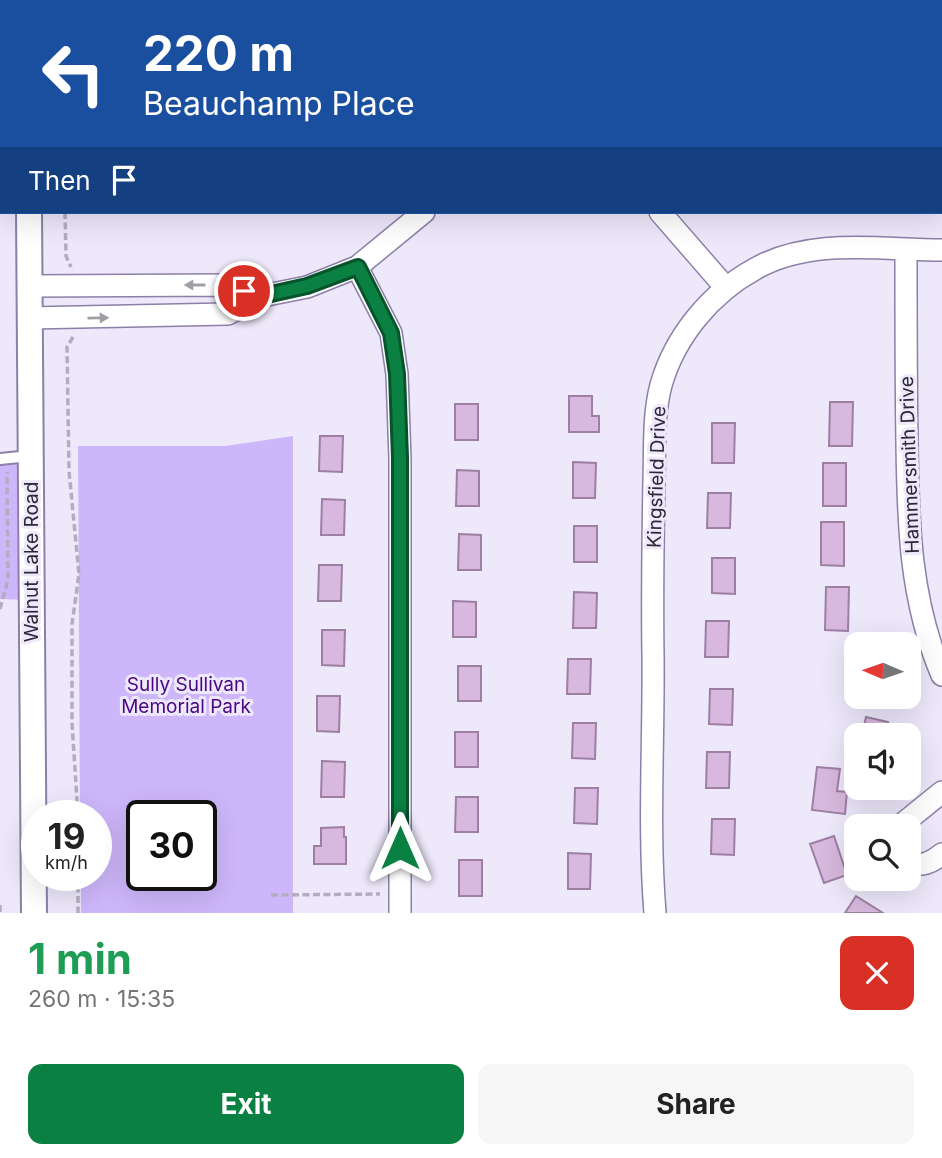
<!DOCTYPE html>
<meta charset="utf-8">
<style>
body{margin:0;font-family:Inter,sans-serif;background:#f6f6f6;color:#222;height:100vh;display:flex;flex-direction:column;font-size:26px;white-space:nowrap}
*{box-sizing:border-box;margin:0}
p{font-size:23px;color:#767676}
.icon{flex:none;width:38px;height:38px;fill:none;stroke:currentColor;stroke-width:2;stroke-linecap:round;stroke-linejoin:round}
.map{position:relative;height:913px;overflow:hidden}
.sheet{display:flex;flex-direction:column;background:#fff;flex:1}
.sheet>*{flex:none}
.top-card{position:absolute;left:0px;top:0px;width:943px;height:214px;box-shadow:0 7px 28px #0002;background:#1a4fa0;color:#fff;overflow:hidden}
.needle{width:46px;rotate:272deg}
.buttons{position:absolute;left:844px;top:632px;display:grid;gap:14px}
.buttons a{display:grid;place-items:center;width:77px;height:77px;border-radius:14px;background:#fff;box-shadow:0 7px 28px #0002;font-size:35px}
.speed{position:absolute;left:21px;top:800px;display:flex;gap:14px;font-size:35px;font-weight:700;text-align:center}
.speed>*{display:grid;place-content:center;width:91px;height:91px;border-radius:50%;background:#fff;box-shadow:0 7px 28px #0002;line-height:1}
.speed small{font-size:18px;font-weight:400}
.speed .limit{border:4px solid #111;border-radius:10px;background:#fff;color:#111}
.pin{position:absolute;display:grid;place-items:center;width:60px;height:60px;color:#fff;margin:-30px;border:4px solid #fff;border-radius:50%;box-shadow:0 2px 7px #0007}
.me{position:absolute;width:77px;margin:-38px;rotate:0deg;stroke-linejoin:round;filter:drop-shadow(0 0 5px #0008)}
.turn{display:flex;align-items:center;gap:24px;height:147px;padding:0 28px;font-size:32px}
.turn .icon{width:91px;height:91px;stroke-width:2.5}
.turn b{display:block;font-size:49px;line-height:60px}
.then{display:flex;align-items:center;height:66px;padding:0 28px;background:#0003;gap:14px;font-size:26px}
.round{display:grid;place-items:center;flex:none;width:74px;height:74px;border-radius:14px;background:#f6f6f6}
.overview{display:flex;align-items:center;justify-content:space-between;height:119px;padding:0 28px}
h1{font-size:42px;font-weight:700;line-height:52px;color:#1e9e55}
.cta{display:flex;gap:14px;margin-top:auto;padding:14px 28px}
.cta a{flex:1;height:80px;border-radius:14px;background:#0b8043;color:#fff;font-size:28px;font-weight:700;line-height:80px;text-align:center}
.cta a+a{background:#f6f6f6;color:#222}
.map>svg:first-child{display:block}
</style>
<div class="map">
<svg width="942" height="913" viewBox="0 0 942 913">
<rect width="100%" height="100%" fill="#ede8fa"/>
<path fill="#ceb6fa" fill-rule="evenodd" d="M293,436V913H81V875H96V816L80,815L78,446H225ZM142,816H201V875H142Z
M0,461H28L29,600L0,599Z"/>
<path fill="#d8b8de" stroke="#9d7fa3" stroke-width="2" d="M569,396H592V416H599V432H569Z
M830,402H853L852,446H829Z
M455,404H478V440H455Z
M712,423H735L734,463H712Z
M320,436H343L342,472L319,471Z
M573,462L596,463L595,498H573Z
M823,463H846V506H823Z
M457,470L479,471V506H456Z
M708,493H731L730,528H707Z
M322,499L345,500L344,535H321Z
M821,522H844V566L821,565Z
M574,526H597V562H574Z
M459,534L481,535V570H458Z
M712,558H735V594L712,593Z
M319,565H342L341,601H318Z
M826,587H849L848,631L825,630Z
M574,592L597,593L596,628H573Z
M453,601L476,602V637H453Z
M706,621H729L728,657H705Z
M322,630H345L344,666L322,665Z
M848,652H856V696H848Z
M568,659H591L590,694H567Z
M458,666H481V701H458Z
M710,689H733L732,725L709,724Z
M317,696H340L339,732L317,731Z
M866,717L888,722L885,735H862Z
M573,723H596L595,759L572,758Z
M455,732H478V767H455Z
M707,752H730L729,788H706Z
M322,761L345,762L344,797H321Z
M817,767L840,769L837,791L847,792L845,814L812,810Z
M575,788H598L597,824L574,823Z
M456,797H478V832H455Z
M712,819H735L734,855L711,854Z
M344,827V837H346V864H314V846H321V828Z
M834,836L847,875L824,883L810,844Z
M568,853L591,854L590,889H568Z
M459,860H482V896H459Z
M856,896L883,913H845Z"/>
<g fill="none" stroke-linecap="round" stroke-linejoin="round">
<defs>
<path id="service" d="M0,459L30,456"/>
<path id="minor" d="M446,0L452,2
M248,2L251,0
M740,2L757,0
M0,25H2
M660,212L726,288
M906,250C906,314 906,379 907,443C908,524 910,600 942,675
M357,267L391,333L397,374L400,459V913
M29,286L227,285L262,296
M29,318L228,314L262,296L307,287L357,267L424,212
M900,826L942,792
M908,862C922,867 931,863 942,854
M655,913C648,827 654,740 653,654C652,596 653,538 654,480C655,449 653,415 661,385C675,336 711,293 755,269C811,237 881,250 942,250"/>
<path id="tertiary" d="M29,0V2
M29,212L34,913"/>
</defs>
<use href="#service" stroke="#8d7fa8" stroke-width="14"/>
<use href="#minor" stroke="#8d7fa8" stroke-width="24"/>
<use href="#tertiary" stroke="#8d7fa8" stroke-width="28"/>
<path stroke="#b3adbf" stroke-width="3.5" stroke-dasharray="7 3.5" stroke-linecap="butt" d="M63,0V2
M65,212L66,256L71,267
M73,337L67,347L69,471L79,574L72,624V723L78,816
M0,609L8,580L7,472
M78,875V913
M271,895L380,894
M0,905V912"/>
<use href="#service" stroke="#fff" stroke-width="10"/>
<use href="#minor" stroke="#fff" stroke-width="21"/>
<use href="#tertiary" stroke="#fff" stroke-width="24"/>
</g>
<defs><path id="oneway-solid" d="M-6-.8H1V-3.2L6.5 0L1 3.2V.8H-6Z" transform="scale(1.75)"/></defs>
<g fill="#a09ea5">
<use href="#oneway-solid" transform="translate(195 285) rotate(-180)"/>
<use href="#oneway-solid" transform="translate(98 318) rotate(-1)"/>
</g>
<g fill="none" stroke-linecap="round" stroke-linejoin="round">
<defs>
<path id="route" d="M244,291L262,296L307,286L358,267L391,333L397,374L400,458V848"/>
</defs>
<use href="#route" stroke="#07532c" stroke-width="18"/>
<use href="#route" stroke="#0b8043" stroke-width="12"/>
</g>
<g text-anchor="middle" stroke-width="6" stroke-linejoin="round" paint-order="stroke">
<g font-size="19" fill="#2d2737" stroke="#ede8fa">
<text transform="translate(909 465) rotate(-92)" y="7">Hammersmith Drive</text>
<text transform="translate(656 477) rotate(-88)" y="7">Kingsfield Drive</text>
<text transform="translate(31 562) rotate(-90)" y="7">Walnut Lake Road</text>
</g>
<g font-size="19" fill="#4b0684" stroke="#ede8fa">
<text x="186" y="691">Sully Sullivan<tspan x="186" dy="22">Memorial Park</tspan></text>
</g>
</g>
</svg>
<div class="buttons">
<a><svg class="needle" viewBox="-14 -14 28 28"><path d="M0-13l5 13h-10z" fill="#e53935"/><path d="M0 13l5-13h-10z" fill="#767676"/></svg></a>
<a><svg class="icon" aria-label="sound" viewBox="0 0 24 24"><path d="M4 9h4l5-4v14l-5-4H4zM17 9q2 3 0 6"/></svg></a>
<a><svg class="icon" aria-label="search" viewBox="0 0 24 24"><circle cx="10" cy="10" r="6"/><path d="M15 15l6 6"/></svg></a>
</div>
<div class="speed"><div>19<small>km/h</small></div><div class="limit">30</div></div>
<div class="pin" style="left:244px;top:291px;background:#d93025"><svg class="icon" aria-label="arrive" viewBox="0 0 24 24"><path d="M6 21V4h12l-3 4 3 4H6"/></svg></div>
<svg class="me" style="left:400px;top:848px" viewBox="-20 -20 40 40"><path d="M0-17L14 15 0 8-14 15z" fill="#0b8043" stroke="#fff" stroke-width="4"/></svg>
<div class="top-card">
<div class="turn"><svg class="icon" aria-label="left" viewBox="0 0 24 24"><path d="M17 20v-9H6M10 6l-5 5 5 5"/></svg><div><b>220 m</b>Beauchamp Place</div></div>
<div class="then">Then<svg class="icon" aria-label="arrive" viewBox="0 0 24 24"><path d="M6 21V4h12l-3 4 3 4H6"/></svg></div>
</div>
</div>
<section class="sheet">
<div class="overview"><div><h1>1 min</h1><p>260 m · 15:35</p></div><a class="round" style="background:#d93025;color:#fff"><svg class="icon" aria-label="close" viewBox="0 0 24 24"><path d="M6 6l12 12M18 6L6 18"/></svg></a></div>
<div class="cta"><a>Exit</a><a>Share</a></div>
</section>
